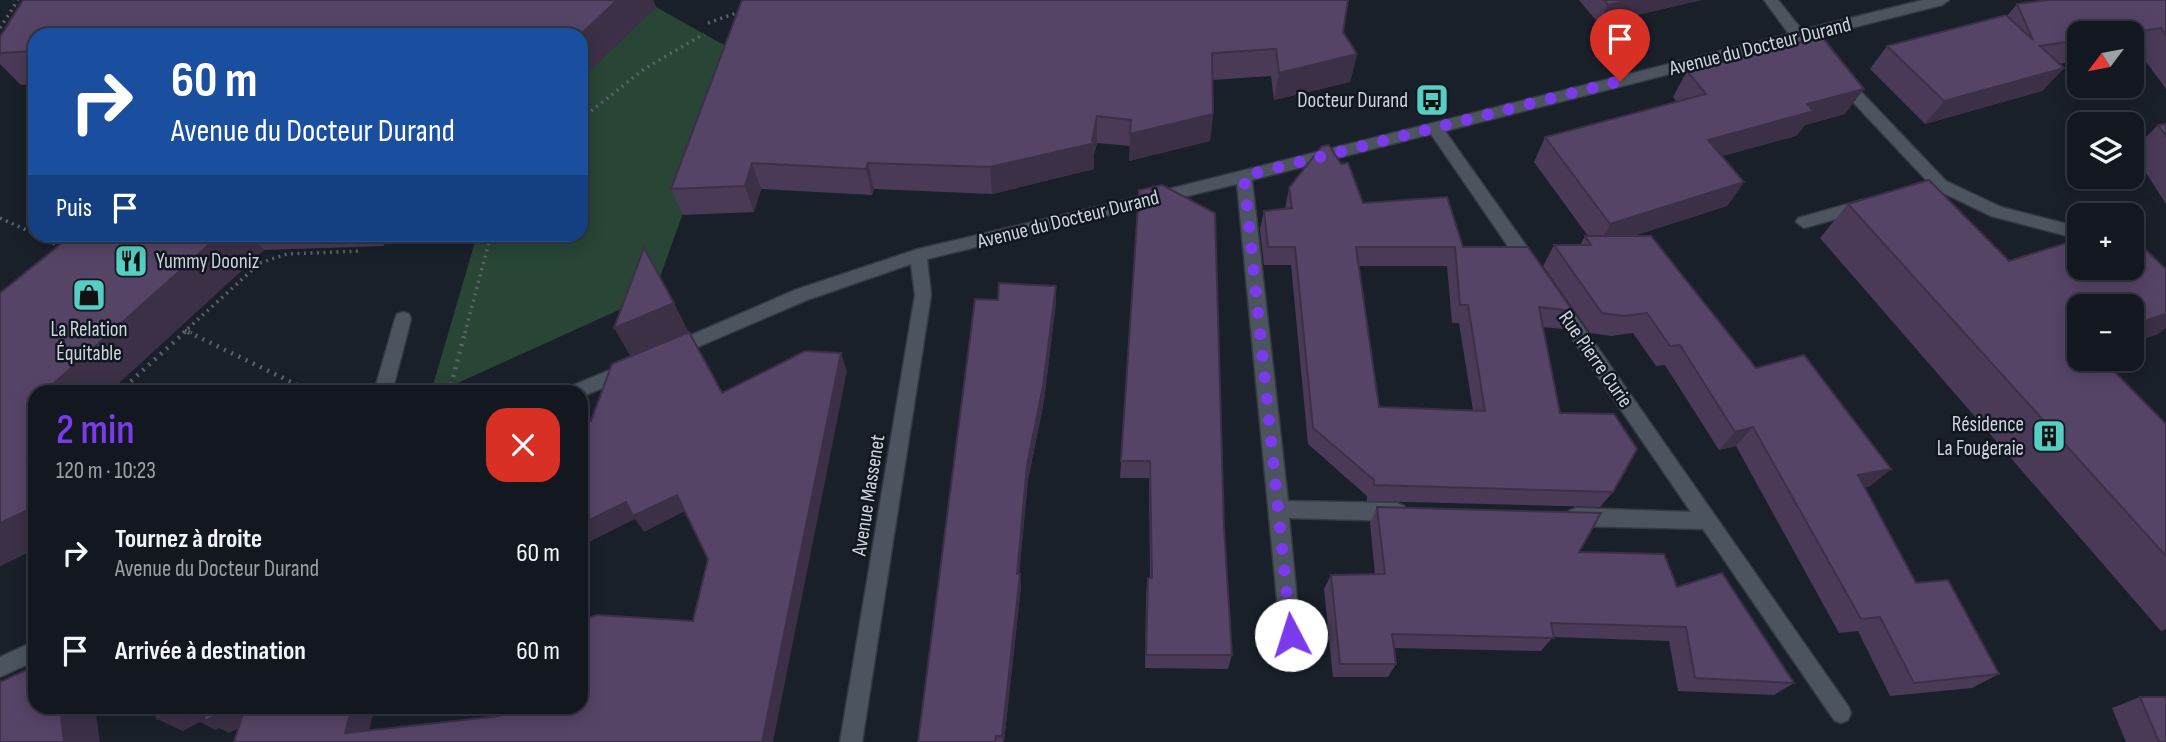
<!DOCTYPE html>
<html lang="fr">
<meta charset="utf-8">
<style>
body{margin:0;font-family:"Sofia Sans Condensed",sans-serif;background:#20252d;color:#f1f3f6;height:100vh;display:flex;flex-direction:column;font-size:26px;white-space:nowrap}
*{box-sizing:border-box;margin:0}
p{font-size:23px;color:#9da0a5}
.icon{flex:none;width:38px;height:38px;fill:none;stroke:currentColor;stroke-width:2;stroke-linecap:round;stroke-linejoin:round}
.map{position:relative;flex:1;overflow:hidden}
.side{position:absolute;left:28px;top:385px;width:560px;height:329px;display:flex;flex-direction:column;background:#131820;border-radius:21px;box-shadow:0 4px 18px #0003,0 0 0 2px #32373e}
.side>*{flex:none}
.hud{position:absolute;left:28px;top:28px;width:560px;height:214px;border-radius:21px;box-shadow:0 4px 18px #0003,0 0 0 2px #32373e;background:#1a4fa0;color:#fff;overflow:hidden}
.needle{width:46px;rotate:238deg}
.fabs{position:absolute;left:2067px;top:21px;display:grid;gap:14px}
.fabs a{display:grid;place-items:center;width:77px;height:77px;border-radius:14px;background:#131820;box-shadow:0 4px 18px #0003,0 0 0 2px #32373e;font-size:35px}
.pin{position:absolute;display:grid;place-items:center;width:60px;height:60px;color:#fff;margin:-72px -30px;border-radius:50% 50% 50% 0;rotate:-45deg;box-shadow:0 0 7px #0007}
.pin .icon{rotate:45deg}
.me{position:absolute;width:77px;margin:-38px;rotate:355deg;stroke-linejoin:round;filter:drop-shadow(0 0 5px #0008)}
.turn{display:flex;align-items:center;gap:24px;height:147px;padding:0 28px;font-size:32px}
.turn .icon{width:91px;height:91px;stroke-width:2.5}
.turn b{display:block;font-size:49px;line-height:60px}
.then{display:flex;align-items:center;height:66px;padding:0 28px;background:#0003;gap:14px;font-size:26px}
.round{display:grid;place-items:center;flex:none;width:74px;height:74px;border-radius:21px;background:#20252d}
.summary{display:flex;align-items:center;justify-content:space-between;height:119px;padding:0 28px}
h1{font-size:42px;font-weight:600;line-height:52px;color:#7c3aed}
ul{padding:0;list-style:none}
li{display:flex;align-items:center;gap:21px;height:98px;padding:0 28px}
li div{flex:1}
li b{display:block;font-size:26px}
li em{font-style:normal}
.map>svg:first-child{display:block}
</style>
<div class="map">
<svg width="2166" height="742" viewBox="0 0 2166 742">
<rect width="100%" height="100%" fill="#19202a"/>
<path fill="#284536" d="M656,7L740,54L654,294L438,392H431L477,235L581,234V79Z"/>
<g fill="none" stroke-linecap="round" stroke-linejoin="round">
<defs>
<path id="lane" d="M1842,76L1847,77L1946,181L2001,207L2079,227V239L1991,216L1939,191L1913,198L1907,196L1905,192L1907,188L1928,182L1837,85V77Z
M1862,200L1868,202L1870,206L1868,210L1804,228L1796,222L1798,218Z
M403,312L409,314L411,319L392,392H374L395,319L397,314Z"/>
<path id="street" d="M1764,0H1778L1802,30L1923,0H1949L1942,5L1445,131L1537,261L1539,266L1537,271H1525L1431,134L1252,180L1288,501L1397,503L1404,506L1406,512L1404,518L1397,521L1289,518L1303,661L1300,668L1293,671L1286,668L1283,661L1237,184L927,259L931,295L862,742H840L915,295L911,264L807,300L672,358L666,356L663,351L666,346L795,290L918,249L1097,207L1789,34Z
M1555,293L1561,295L1848,706L1851,713L1848,720L1841,723L1834,720L1703,529L1576,526L1569,523L1567,517L1569,511L1576,508L1691,512L1549,305L1547,300Z
M627,363L633,365L636,370L633,375L581,397V392H566L569,387Z
M35,641V661L0,677V657Z"/>
</defs>
<use href="#lane" stroke="#353a42" stroke-width="3"/>
<use href="#street" stroke="#353a42" stroke-width="3"/>
<path stroke="#5c636c" stroke-width="3.5" stroke-dasharray="2 4.5" stroke-linecap="butt" d="M708,23L742,11
M0,28L18,0
M581,119L644,69L704,34
M0,218L35,234
M36,234L63,248
M185,330L192,333
M183,333L260,263L287,254L361,251
M465,333L491,234"/>
<path stroke="#5c636c" stroke-width="4.5" stroke-dasharray="2 6" stroke-linecap="butt" d="M188,332L312,392
M119,392L185,332
M454,392L451,385L465,332"/>
<use href="#lane" fill="#4c545f" fill-rule="evenodd"/>
<use href="#street" fill="#4c545f" fill-rule="evenodd"/>
</g>
<path fill="#4a3a58" fill-rule="evenodd" d="M23,0H653L656,7L581,79V35H35V84L21,85L0,64V37Z
M742,0L1343,32L1357,54L1350,82L1274,100L1271,76L1212,80L1213,114L1210,141L1129,161L1130,146L1097,143L1094,154V169L992,194L874,189L872,195L761,189L754,212L683,215L671,189Z
M1579,0H1701L1599,24Z
M2166,0V89L2138,51L2132,52V33H2079V61L2059,64L2064,68L2042,91L1925,124L1870,69L1887,46L2007,16L2017,4Z
M1687,71L1845,114L1805,125L1796,136L1722,156L1744,182L1727,206L1633,236L1756,368L1891,469L1870,486L1864,488L1916,583L1999,674L1972,688L1890,696L1858,631L1839,633L1736,446L1719,450L1665,365L1656,366L1633,333L1611,336L1590,333L1543,266L1554,245H1580L1585,236H1588L1534,162L1545,137L1677,102L1673,97Z
M2166,124V204L2132,151L2158,125Z
M1289,188L1363,203L1463,247L1573,311L1562,329L1543,327L1560,413L1613,492L1600,507L1367,501V496L1308,444L1291,265H1264L1260,229L1264,211L1285,209ZM1359,266H1447L1452,323H1459L1473,410L1379,407Z
M1139,190L1224,528L1232,655L1228,669L1145,668L1146,593L1148,578H1150L1149,478H1120Z
M1848,204L2009,261L2166,269V328L2158,334L2079,359L2166,424V629L2161,631L1820,238Z
M73,234H397L385,235L384,246L264,250L109,392H35V549L0,566V293Z
M1056,286V302L1044,401L1028,480L1019,574L1021,586L1004,742H918Z
M1377,507L1579,552L1677,587L1794,683L1774,695L1678,691L1669,641L1553,637L1541,651L1394,648L1396,664L1388,677H1333L1324,589L1331,575L1375,574L1370,523Z
M2140,697L2166,742H2126L2112,708Z"/>
<path fill="#3c3047" d="M617,0H653L656,7L581,79V35H580Z
M1629,0H1701L1599,24L1608,5Z
M1357,54L1350,82L1274,100L1279,73Z
M2064,68L2042,91L1925,124L1944,101Z
M1864,89L1845,114L1805,125L1796,136L1693,164L1708,140L1807,104Z
M1213,114L1210,141L1129,161L1130,134Z
M1097,116V143L1094,154V169L992,194L990,167Z
M752,163L761,189L754,212L745,186Z
M868,163L874,189L872,195L866,169Z
M1744,182L1727,206L1596,248L1610,224Z
M221,234H250L264,250L109,392H44Z
M375,234L385,235L384,246Z
M1056,286V302L1044,401L1028,480L1018,586L1017,574L1027,465Z
M674,303L689,333L631,357L614,328Z
M2166,314V328L2158,334L2132,343V325Z
M841,353L847,371L773,742H762Z
M35,400V423L30,405Z
M1753,427L1736,446L1719,450L1735,432Z
M35,462V549L0,566V523L27,463Z
M1891,469L1870,486L1837,493L1858,475Z
M677,495L687,510L644,532L635,519L581,546V524L626,502Z
M1020,574L1021,586L1004,742H1003L1002,736Z
M60,707H95L100,742H64Z
M182,707H261L270,712L229,733L219,728L215,730L200,722L183,731L157,719Z
M352,707H375L366,742L345,733Z"/>
<path fill="#564466" stroke="#3c3047" stroke-width="2" fill-rule="evenodd" d="M23,0H617L580,35H35V51L0,53V37Z
M742,0H1348L1343,32L1357,54L1279,73L1276,49L1212,53L1213,114L1130,134L1131,120L1097,116L1092,141L1095,143L990,167L868,163L866,169L752,163L745,186L671,189Z
M1604,0H1629L1608,5Z
M2048,0H2166V35L2161,28L2127,33H2079V40L2040,46L2064,68L1944,101L1887,46L2006,15L2033,40L2017,4Z
M1822,37L1864,89L1807,104L1814,111L1708,140L1744,182L1610,224L1545,137L1706,94L1687,71Z
M2166,124V136L2158,125Z
M1329,145L1341,164L1348,163L1363,203L1447,197L1463,247H1528L1573,311L1539,307L1560,413L1614,414L1637,449L1613,492L1374,485V480L1313,428L1295,247H1268L1264,211L1292,208L1289,188L1322,146ZM1356,247H1455L1460,305H1468L1485,411L1379,407Z
M1929,180L2009,261L2079,239V268H2132V237L2166,269V314L2132,325V306H2079V359H2102L2166,424V556L1848,204Z
M1162,185L1215,213L1224,528L1232,655H1146L1148,578H1152L1150,461H1121L1139,190Z
M73,234H221L44,392H35V400L30,405L35,423V462L27,463L32,508L0,523V293Z
M1585,236H1651L1756,368L1804,355L1891,469L1858,475L1916,583L1948,580L1999,674L1914,683L1880,617L1861,619L1753,427L1735,432L1680,345L1670,346L1647,313L1624,316L1602,313L1554,245H1591Z
M644,248L674,303L614,328Z
M999,283L1056,286L1043,386L1027,465L1017,574H1020L1002,736H996L995,742H918L975,299L998,300Z
M689,332L722,393L805,351L841,353L762,742H234L245,707H352L345,733L499,716L501,707H581V620L597,615L693,621L708,559L677,495L633,516L626,502L581,524V426L591,421L612,364Z
M1377,507L1601,513L1579,552L1664,554L1677,587L1722,573L1794,683L1695,678L1686,627L1551,623L1554,638L1392,634L1396,664H1340L1331,575L1385,574Z
M35,666V707H60L64,742H0V682Z
M2140,697H2166V742H2159Z
M155,707H182L157,719Z
M188,707H234L205,721L203,712L191,718Z"/>
<g fill="none" stroke-linecap="round" stroke-linejoin="round">
<path stroke="#7c3aed" stroke-width="12" stroke-dasharray="0 21.6" d="M1291,635L1244,176L1620,81"/>
</g>
<defs>
<symbol id="bus-square" viewBox="-11 -11 22 22"><rect x="-9" y="-9" width="18" height="18" rx="4" fill="#56cec3" stroke="#101720"/><path d="M-5-6H5V4H4V6H2V4H-2V6H-4V4H-5ZM-3.5-4V0h7V-4ZM-3.5 1.2v1.5H-2V1.2ZM2 1.2v1.5H3.5V1.2Z" fill="#111"/></symbol>
<symbol id="restaurant-square" viewBox="-11 -11 22 22"><rect x="-9" y="-9" width="18" height="18" rx="4" fill="#56cec3" stroke="#101720"/><path d="M-5-6h1v4h1v-4h1v4h1v-4h1v5L-1.5 .5V6h-2V.5L-5-1ZM5-6V6H3V1.5H1.5Q1.5-4 5-6Z" fill="#111"/></symbol>
<symbol id="shop-square" viewBox="-11 -11 22 22"><rect x="-9" y="-9" width="18" height="18" rx="4" fill="#56cec3" stroke="#101720"/><path d="M-5-2.5h2.3a2.7 3.5 0 0 1 5.4 0H5L5.5 6h-11ZM-1.5-2.5h3a1.5 2.3 0 0 0-3 0Z" fill="#111"/></symbol>
<symbol id="building-square" viewBox="-11 -11 22 22"><rect x="-9" y="-9" width="18" height="18" rx="4" fill="#56cec3" stroke="#101720"/><path d="M-4-6H4V6H1V3H-1V6H-4ZM-2.5-4.3h1.7v1.8h-1.7ZM.8-4.3h1.7v1.8H.8ZM-2.5-1h1.7V.8h-1.7ZM.8-1h1.7V.8H.8Z" fill="#111"/></symbol>
</defs>
<g fill-rule="evenodd">
<use href="#bus-square" x="1413" y="81" width="38" height="38"/>
<use href="#restaurant-square" x="112" y="242" width="38" height="38"/>
<use href="#shop-square" x="70" y="276" width="38" height="38"/>
<use href="#building-square" x="2030" y="417" width="38" height="38"/>
</g>
<g text-anchor="middle" stroke-width="5" stroke-linejoin="round" paint-order="stroke">
<g font-size="21" fill="#cfd4db" stroke="#101720">
<text transform="translate(1760 46) rotate(-14)" y="7">Avenue du Docteur Durand</text>
<text transform="translate(1068 219) rotate(-14)" y="7">Avenue du Docteur Durand</text>
<text transform="translate(1596 359) rotate(55)" y="7">Rue Pierre Curie</text>
<text transform="translate(868 495) rotate(-81)" y="7">Avenue Massenet</text>
</g>
<g font-size="21" fill="#cfd4db" stroke="#101720" text-anchor="end">
<text x="1408" y="107">Docteur Durand</text>
<text x="156" y="268" text-anchor="start">Yummy Dooniz</text>
<text x="89" y="336" text-anchor="middle">La Relation<tspan x="89" dy="24">Équitable</tspan></text>
<text x="2024" y="431">Résidence<tspan x="2024" dy="24">La Fougeraie</tspan></text>
</g>
</g>
</svg>
<div class="fabs">
<a><svg class="needle" viewBox="-14 -14 28 28"><path d="M0-13l5 13h-10z" fill="#e53935"/><path d="M0 13l5-13h-10z" fill="#9da0a5"/></svg></a>
<a><svg class="icon" aria-label="layers" viewBox="0 0 24 24"><path d="M12 4l9 5-9 5-9-5zM3 14l9 5 9-5"/></svg></a>
<a>+</a>
<a>−</a>
</div>
<div class="pin" style="left:1620px;top:81px;background:#d93025"><svg class="icon" aria-label="arrive" viewBox="0 0 24 24"><path d="M6 21V4h12l-3 4 3 4H6"/></svg></div>
<svg class="me" style="left:1291px;top:635px" viewBox="-20 -20 40 40"><circle r="19" fill="#fff"/><path d="M0-13L10 11 0 6-10 11z" fill="#7c3aed"/></svg>
<div class="hud">
<div class="turn"><svg class="icon" aria-label="right" viewBox="0 0 24 24"><path d="M7 20v-9h11M14 6l5 5-5 5"/></svg><div><b>60 m</b>Avenue du Docteur Durand</div></div>
<div class="then">Puis<svg class="icon" aria-label="arrive" viewBox="0 0 24 24"><path d="M6 21V4h12l-3 4 3 4H6"/></svg></div>
</div>
<section class="side">
<div class="summary"><div><h1>2 min</h1><p>120 m · 10:23</p></div><a class="round" style="background:#d93025;color:#fff"><svg class="icon" aria-label="close" viewBox="0 0 24 24"><path d="M6 6l12 12M18 6L6 18"/></svg></a></div>
<ul>
<li><svg class="icon" aria-label="right" viewBox="0 0 24 24"><path d="M7 20v-9h11M14 6l5 5-5 5"/></svg><div><b>Tournez à droite</b><p>Avenue du Docteur Durand</p></div><em>60 m</em></li>
<li><svg class="icon" aria-label="arrive" viewBox="0 0 24 24"><path d="M6 21V4h12l-3 4 3 4H6"/></svg><div><b>Arrivée à destination</b></div><em>60 m</em></li>
</ul>
</section>
</div>
